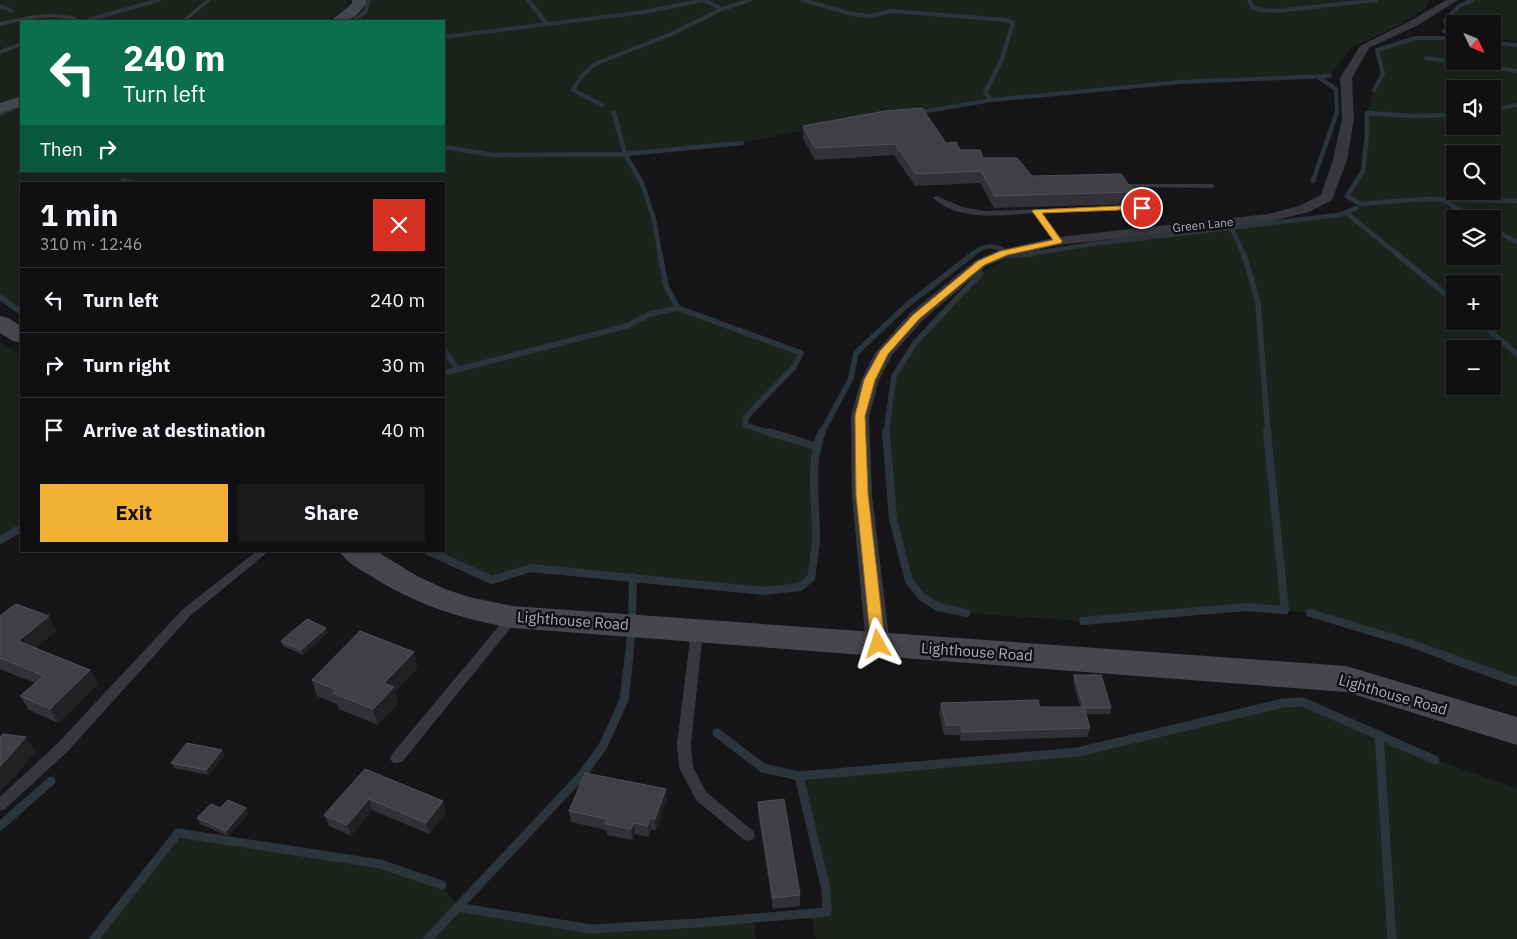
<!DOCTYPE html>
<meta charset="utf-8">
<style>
body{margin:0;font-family:"IBM Plex Sans",sans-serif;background:#19191b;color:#f1f3f6;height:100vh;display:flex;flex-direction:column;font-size:19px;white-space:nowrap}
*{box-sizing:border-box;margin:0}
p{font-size:16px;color:#9c9d9f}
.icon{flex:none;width:28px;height:28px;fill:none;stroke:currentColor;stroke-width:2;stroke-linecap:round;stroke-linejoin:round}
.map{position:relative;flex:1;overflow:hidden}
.side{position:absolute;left:20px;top:182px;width:425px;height:370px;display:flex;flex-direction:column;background:#101012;border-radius:0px;box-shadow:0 2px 8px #0003,0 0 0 1px #303032}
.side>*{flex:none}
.top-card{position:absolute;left:20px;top:20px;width:425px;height:152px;border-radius:0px;box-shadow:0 2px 8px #0003,0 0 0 1px #303032;background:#0b6e4f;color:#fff;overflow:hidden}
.needle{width:32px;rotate:133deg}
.controls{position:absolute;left:1446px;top:15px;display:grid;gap:10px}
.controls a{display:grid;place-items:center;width:55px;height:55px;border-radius:0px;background:#101012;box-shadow:0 2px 8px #0003,0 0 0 1px #303032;font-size:25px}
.pin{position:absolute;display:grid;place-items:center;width:42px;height:42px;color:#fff;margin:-21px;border:2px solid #fff;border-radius:50%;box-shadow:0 1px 5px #0007}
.me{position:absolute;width:55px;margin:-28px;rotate:354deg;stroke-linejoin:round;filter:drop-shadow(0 0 4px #0008)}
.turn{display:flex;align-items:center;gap:18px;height:105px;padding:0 20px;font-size:22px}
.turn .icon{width:65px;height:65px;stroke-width:2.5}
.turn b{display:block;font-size:35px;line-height:42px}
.then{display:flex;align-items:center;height:48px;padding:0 20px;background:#0003;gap:10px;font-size:19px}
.round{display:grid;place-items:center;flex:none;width:52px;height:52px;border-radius:0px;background:#19191b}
.summary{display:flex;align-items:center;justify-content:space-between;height:85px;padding:0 20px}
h1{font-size:30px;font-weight:700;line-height:38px}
.button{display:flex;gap:10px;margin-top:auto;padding:10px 20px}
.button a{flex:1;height:58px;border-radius:0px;background:#f2b134;color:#111;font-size:20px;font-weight:700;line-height:58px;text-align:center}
.button a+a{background:#19191b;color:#f1f3f6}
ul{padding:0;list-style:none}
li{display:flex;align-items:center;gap:15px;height:65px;padding:0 20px;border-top:1px solid #303032}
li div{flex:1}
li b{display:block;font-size:19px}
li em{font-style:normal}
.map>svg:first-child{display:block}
</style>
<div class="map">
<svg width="1517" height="939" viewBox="0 0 1517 939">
<rect width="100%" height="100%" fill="#161618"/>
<path fill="#1c231d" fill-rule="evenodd" d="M0,0H346L347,8L327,21H21V97L0,104Z
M369,0H1429L1426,8L1396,27L1350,48L1330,76L1181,82L992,100L816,128L742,143L668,151L625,154L642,183L654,219L666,286L678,308L801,353L794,367L746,417L745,424L818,447C813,491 816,534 811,578L800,587L764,591L531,568L492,580L428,551H444V184H21V312L0,297V114L21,105V171H444V21H353L365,12Z
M1473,0H1517V41L1493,39L1492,24H1455V34L1444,31L1448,28L1445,21L1459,6Z
M1441,36L1455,38V61H1492L1493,43L1517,45V682L1410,643L1310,613L1245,607L1083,621L966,613L938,607L922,597L909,581L893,519L885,437L894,376L915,343L981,273L1012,255L1020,256L1118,240L1253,227L1313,217L1348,214L1360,204L1347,196L1363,171L1367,135V113L1374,90L1383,74L1377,50C1398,40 1417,37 1441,36ZM1455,89H1492V126H1455ZM1455,154H1492V191H1455ZM1455,219H1492V256H1455ZM1455,284H1492V321H1455ZM1455,349H1492V386H1455Z
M0,342L21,355V528L0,540Z
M1303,702L1435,760L1517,788V939H816L810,914L827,912L826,890L799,776L1078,752L1283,703Z
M178,833L380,864L442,885L458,907L591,929L754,919L756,939H94Z"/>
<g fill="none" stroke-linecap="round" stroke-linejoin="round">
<path stroke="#2c353c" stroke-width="4" d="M528,0L547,24
M703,0L722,9
M803,0L852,14L870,16L891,11L1007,20L1013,23L1002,59L985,93L992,100
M1249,0L1252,7L1261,10L1277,11L1376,0
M0,6L12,11
M32,20L35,21
M88,20L159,0
M353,21L365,12L369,0
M1444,31L1448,28L1445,21L1459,6L1473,0
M444,37L644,12L704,0
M1492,43L1517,45
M1426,58L1517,71
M1318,77L1336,89L1337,113
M1374,90L1383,74L1377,50L1415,38H1455
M602,105L573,90L581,77L595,64L669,35L722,9L750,0
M1492,110L1517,105
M1,113L21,105
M915,113L992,100L1181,82L1330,76
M1367,113H1374"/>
<path stroke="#2c353c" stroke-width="4.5" d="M614,113L625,154L642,183L654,219L660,255
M915,113L920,112
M0,114L4,112
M1455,115L1412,116L1367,113V135L1363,171L1347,196L1360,204L1424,199L1517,201
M444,147L493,155L625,154L742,143
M123,180L137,184
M1313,181L1337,112
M1443,200L1475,219
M1348,214L1398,255
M1232,229L1244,255
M1492,229L1517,242
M971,255C982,247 988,244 1002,249
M1012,255H1014
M1024,255L1092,244L1339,215L1356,208"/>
<path stroke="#2c353c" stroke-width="5.5" d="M660,254L666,286L678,308L801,353L794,367L746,417L745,425L773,434
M1244,254L1258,303L1268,434
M1397,254L1455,302
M1012,255L1031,254
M0,297L21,312
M1478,321L1517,354
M444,350L458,370
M444,373L627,326L650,314L678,308
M821,434L851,378L856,353L907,305L973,254
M886,434L894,376L915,343L981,273"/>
<path stroke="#2c353c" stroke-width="8" d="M769,432L818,447
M886,432L893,519L909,581L922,597L938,607L966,613
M0,540L21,528
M428,551L492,580L531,568L764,591L800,587L811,578C813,565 815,552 816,540C817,509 808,459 822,432
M1310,613L1410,643L1451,658
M632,617L633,577
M1083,621L1245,607L1285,610L1267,432
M629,658L631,635"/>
<path stroke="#2c353c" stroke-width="9" d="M1447,657L1517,682
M717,733L763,768L799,776L1078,752L1283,703L1303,702L1435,760
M1379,735L1392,939
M0,826L51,781
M457,907L591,929L697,923L827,912L826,890L799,776
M94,939L178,833L380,864L442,885
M428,939L582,775L603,746L624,700L629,657"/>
<path fill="#37383d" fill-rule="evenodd" d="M206,0H211L186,21H181Z
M52,14L72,16L83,21L52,17L29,19L0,26V22L29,16Z
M21,42V46L0,54V50Z
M1127,184H1212L1215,186L1212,188L1134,187L1145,208L1141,210L1041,213L1062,241L1058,243H1055L1034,213C1002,215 959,222 933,198L937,196L962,207L985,211L1136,206L1126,185Z
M257,551H269L190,616L68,751L5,809L0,811V797L58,743L182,610Z
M513,613L517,614L519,617L517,620L402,762L397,763L392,762L390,758L392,754L509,614Z
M697,627L701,628L703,631L691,744L693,767L706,792L753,831L755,835L753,839L748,841L743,839L696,800L679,767L677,744L691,631L693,628Z"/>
<path fill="#37383d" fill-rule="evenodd" d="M1446,0H1458L1418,25L1369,48L1352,78L1354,119L1347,160L1332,200L1309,212L1268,222L1058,245L1009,257L986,266L922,321L892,355L879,380L869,416L872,495L890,645L886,651L878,654L870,651L866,645L852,495L851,416L861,380L875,353L910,313L976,260L999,250L1058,237L1268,214L1299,206L1321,195L1333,160L1342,119L1340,78L1360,46L1410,21Z"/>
<path fill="#45474d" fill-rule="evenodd" d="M352,0H366V4C354,20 350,21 331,21C334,17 347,9 352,3Z
M21,96V106L0,113V103Z
M0,316L8,318L21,326V343L13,341L0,333Z
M339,551H376L417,576L445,589L469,597L513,606L1346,666L1517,717V745L1346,692L513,628C459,619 412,603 366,573C356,567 345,561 339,551Z"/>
</g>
<path fill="#323236" d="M803,126L946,143L960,150L983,158L1032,176L1134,192L1132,204L994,208L980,183L915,186L894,155L815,160L803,138Z
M0,616L57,631L35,648L90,670L98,684L58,723L29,710L20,696L35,683L0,669Z
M326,628L328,633L303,655L283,646L281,641Z
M418,667L395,692L398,703L378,725L339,709L337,704L317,696L312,680Z
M1074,675L1111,708L1110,714H1086L1090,728L1087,737L961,741L959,735H944L939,713L941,703L1040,707H1080L1073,681Z
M222,750L224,755L209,775L174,768L171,763Z
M365,769L446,812L429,834L372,810L351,836L329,826L324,815Z
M667,799L656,830L651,829L649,837L635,834L632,840L607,835L606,830L571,822L569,811Z
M758,802L800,895V906L773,909L758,813Z
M220,808H246L249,813L228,836L200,824L197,818Z"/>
<path fill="#212124" d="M49,616L57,631L26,655L18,641Z
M326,628L328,633L303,655L301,650Z
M414,652L418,667L395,692L398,703L378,725L373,709L384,683Z
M90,670L98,684L58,723L50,709Z
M26,737L35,752L15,777L0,791V766Z
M222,750L224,755L209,775L206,770Z
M666,789L667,799L656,830L655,819Z
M369,799L372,810L351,836L347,825Z
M443,801L446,812L429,834L426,823Z
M246,808L249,813L228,836L226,831Z
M650,818L651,829L649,837L648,826Z
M634,823L635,834L632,840L631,829Z"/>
<path fill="#3f3f44" stroke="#4f5156" d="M922,108L946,143L956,142L960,150H980L983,158H1017L1032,176L1121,174L1134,192L995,196L981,171L916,174L895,144L815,148L803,126L885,111Z
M16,604L49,616L18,641L90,670L50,709L20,696L44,676L0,658V616Z
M307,619L326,628L301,650L281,641Z
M360,631L414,652L384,683L394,687L373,709L333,693L336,690L312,680Z
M1074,675H1101L1111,708H1084Z
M1038,700L1040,707H1084L1090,728L962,732L961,725H946L941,703Z
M3,734L26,737L5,761L0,766V737Z
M187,743L222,750L206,770L171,763Z
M365,769L443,801L426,823L369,799L347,825L324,815Z
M585,773L666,789L655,819L650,818L648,826L634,823L631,829L605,824L607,819L569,811Z
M784,799L800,895L773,898L758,802Z
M228,800L246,808L226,831L197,818L211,804L220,808Z"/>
<path fill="#f2b134" stroke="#9d7322" d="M1142,205L1146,208L1144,209L1042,213L1062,241L1061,243L1007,255L984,265L919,319L888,354L875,380L865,416L868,494L885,644L883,648H873L871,644L856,494L855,416L864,380L880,351L913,315L978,261L1001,251L1053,240L1032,211L1033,210Z"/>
<g text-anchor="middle" stroke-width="5" stroke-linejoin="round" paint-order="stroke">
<g font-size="12" fill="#a8adb8" stroke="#111113">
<text transform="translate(1203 225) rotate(-6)" y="4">Green Lane</text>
</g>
<g font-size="15" fill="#a8adb8" stroke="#111113">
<text transform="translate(573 621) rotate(4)" y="5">Lighthouse Road</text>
<text transform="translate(977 652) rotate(4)" y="5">Lighthouse Road</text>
<text transform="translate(1393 695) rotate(16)" y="5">Lighthouse Road</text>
</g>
</g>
</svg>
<div class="controls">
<a><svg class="needle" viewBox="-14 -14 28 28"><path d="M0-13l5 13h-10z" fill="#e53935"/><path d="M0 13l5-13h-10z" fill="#9c9d9f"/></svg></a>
<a><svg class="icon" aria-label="sound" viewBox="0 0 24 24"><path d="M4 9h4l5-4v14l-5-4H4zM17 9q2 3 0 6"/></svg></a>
<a><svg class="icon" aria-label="search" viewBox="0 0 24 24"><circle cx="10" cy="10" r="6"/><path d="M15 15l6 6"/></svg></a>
<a><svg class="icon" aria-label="layers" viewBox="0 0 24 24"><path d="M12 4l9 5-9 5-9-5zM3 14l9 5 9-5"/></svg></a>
<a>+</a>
<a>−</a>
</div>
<div class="pin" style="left:1142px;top:208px;background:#d93025"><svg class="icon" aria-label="arrive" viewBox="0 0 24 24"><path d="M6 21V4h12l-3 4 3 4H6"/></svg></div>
<svg class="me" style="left:878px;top:644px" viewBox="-20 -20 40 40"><path d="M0-17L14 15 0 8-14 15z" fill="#f2b134" stroke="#fff" stroke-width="4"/></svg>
<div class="top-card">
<div class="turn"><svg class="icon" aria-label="left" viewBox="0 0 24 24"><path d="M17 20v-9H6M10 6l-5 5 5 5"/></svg><div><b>240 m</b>Turn left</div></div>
<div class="then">Then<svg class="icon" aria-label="right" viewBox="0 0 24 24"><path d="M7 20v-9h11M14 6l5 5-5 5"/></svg></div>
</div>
<section class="side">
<div class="summary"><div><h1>1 min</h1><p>310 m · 12:46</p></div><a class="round" style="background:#d93025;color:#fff"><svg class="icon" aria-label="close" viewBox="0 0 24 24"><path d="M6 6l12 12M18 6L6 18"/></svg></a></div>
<ul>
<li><svg class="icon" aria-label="left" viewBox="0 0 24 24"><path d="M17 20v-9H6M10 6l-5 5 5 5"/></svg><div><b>Turn left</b></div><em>240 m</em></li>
<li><svg class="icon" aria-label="right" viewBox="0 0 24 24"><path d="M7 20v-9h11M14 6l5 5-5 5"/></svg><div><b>Turn right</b></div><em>30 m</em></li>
<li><svg class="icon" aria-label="arrive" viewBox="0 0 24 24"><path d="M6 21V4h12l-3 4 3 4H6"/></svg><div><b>Arrive at destination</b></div><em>40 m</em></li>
</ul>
<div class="button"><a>Exit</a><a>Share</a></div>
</section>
</div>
